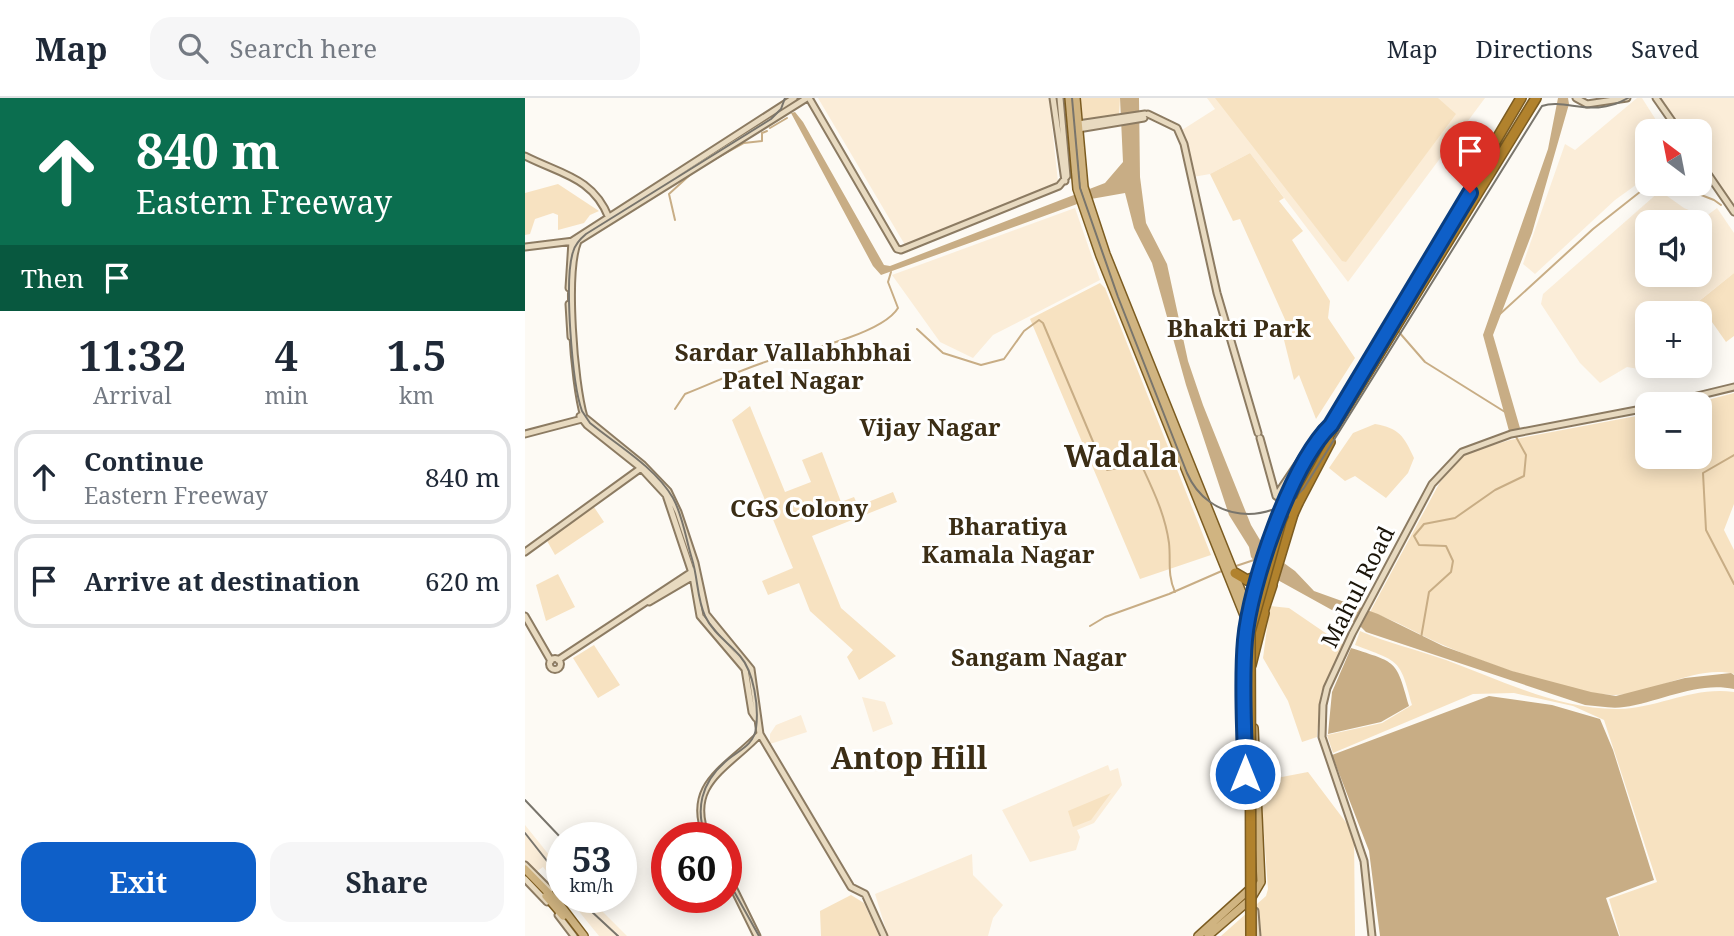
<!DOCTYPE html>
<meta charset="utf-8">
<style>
body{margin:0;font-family:"Noto Serif",serif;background:#f6f6f7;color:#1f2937;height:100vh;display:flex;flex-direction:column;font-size:26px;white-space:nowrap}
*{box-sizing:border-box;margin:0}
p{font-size:23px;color:#747a83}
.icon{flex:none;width:38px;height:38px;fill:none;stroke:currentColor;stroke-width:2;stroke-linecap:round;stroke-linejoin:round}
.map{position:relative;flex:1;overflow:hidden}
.panel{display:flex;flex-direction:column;background:#fff;width:525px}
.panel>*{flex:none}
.hud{background:#0b6e4f;color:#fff;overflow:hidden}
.needle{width:46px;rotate:328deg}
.controls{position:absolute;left:1110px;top:21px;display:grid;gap:14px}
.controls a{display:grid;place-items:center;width:77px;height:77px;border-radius:14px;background:#fff;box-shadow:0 4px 18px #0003;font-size:35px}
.speed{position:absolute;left:21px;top:724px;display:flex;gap:14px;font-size:35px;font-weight:700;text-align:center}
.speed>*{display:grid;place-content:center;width:91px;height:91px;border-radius:50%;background:#fff;box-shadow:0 4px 18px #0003;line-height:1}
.speed small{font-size:18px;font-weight:400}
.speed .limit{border:10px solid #d22;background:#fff;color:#111}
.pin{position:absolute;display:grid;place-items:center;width:60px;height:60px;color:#fff;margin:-72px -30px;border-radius:50% 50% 50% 0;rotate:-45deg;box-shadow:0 0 7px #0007}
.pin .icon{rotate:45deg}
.me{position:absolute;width:77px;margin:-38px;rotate:0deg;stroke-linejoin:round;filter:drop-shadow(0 0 5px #0008)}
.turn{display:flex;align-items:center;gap:24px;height:147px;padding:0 21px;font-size:32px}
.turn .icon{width:91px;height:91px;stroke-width:2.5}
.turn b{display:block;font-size:49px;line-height:60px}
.then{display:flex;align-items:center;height:66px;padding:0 21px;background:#0003;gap:14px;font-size:26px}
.eta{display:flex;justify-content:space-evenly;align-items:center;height:119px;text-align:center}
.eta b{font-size:42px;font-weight:700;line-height:49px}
.cta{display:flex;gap:14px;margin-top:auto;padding:14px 21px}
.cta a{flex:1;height:80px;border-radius:21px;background:#0e5fc8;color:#fff;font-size:28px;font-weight:700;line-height:80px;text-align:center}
.cta a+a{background:#f6f6f7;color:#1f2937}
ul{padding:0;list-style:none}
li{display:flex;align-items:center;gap:21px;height:94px;margin:0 14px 10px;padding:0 7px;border:4px solid #e0e1e3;border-radius:21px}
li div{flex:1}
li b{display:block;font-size:26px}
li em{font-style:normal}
header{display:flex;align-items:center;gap:42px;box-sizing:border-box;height:98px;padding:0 35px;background:#fff;border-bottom:2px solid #e0e1e3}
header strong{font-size:33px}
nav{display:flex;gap:38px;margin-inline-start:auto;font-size:24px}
.search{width:490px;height:63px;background:#f6f6f7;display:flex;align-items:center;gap:18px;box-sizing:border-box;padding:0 24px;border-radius:21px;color:#747a83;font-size:26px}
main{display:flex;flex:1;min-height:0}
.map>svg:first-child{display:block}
</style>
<header>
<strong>Map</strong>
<div class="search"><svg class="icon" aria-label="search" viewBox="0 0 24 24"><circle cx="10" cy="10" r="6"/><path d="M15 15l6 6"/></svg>Search here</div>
<nav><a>Map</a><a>Directions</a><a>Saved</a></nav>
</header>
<main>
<section class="panel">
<div class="hud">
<div class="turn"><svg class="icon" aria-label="ahead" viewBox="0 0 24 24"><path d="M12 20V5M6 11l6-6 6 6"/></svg><div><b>840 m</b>Eastern Freeway</div></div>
<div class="then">Then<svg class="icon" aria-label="arrive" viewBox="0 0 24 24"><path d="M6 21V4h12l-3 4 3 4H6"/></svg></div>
</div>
<div class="eta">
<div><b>11:32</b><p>Arrival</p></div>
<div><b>4</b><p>min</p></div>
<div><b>1.5</b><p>km</p></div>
</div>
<ul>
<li><svg class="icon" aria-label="ahead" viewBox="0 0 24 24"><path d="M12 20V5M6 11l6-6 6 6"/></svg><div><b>Continue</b><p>Eastern Freeway</p></div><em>840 m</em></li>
<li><svg class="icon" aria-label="arrive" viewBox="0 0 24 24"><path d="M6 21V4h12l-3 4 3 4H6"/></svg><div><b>Arrive at destination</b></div><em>620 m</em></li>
</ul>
<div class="cta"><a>Exit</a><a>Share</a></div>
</section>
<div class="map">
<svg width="1209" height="838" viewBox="0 0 1209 838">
<rect width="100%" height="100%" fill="#fdfaf4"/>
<path fill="#fbedd8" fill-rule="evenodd" d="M293,0H524L533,84L380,147Z
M682,0H960L823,184L725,55L685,76L668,79L657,32L690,11Z
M1112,0H1117L1138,33H1122V79L1090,102L1010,176L998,166L1040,46L1050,52Z
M1134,0H1209V111L1174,59V33H1157Z
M1135,93L1159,110L1180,119L1192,110L1209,135V175L1159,215H1122V268H1126L1125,273L1102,269L1075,285L1055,265L1016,206L1018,196ZM1122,124H1174V177H1122Z
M550,110L575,182L468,237L448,260L415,244L367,177Z
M337,599L360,604L368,626L348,634Z
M276,617L282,634L245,646V636L251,627Z
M583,667L585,673L593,670L597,687L569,725L552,732L555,739L551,752L505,764L477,712Z
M0,727L37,773V792L18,769L11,774L0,764Z
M447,756L448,777L478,807L468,820L463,838H363L350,796Z
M43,800H64L102,838H74Z"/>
<path fill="#f7e2c1" d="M555,0H595L594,19L558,23Z
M690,0H913L931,16L821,164L817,163Z
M725,55L759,100L754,103L778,133L767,142L805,203L803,220L830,260L791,321L774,277L769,282L756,230L762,226L715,121L708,123L685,76Z
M33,86L74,113L65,117L59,125L33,132V117L28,115L10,121L5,136L0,137V95Z
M1209,175V238L1201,244L1173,204Z
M575,185L580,190L686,457L615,481L505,221Z
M1209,295V406L1199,432L1209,452V576C1171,566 1125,598 1088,597C1044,596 960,565 918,547C894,537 871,522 845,514L915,384L941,355L985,342L1122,316V359H1174V306H1167Z
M225,308L260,394L286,384L277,362L297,354L316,404L329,399L333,408L368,394L372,404L287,438L316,510L371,558L334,582L322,559L328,552L285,513L274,485L243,497L237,483L268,470L207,322Z
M850,326C874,330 879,338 889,360L883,375L861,400L830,378L820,383L804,370L828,335Z
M69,409L79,424L30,457L21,441Z
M33,476L50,509L21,523L11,487Z
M745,508L764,510L818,547L796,595L792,639L777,644L763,603L738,560Z
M835,533C862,545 893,552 921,562C975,582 1035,612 1094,611C1134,610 1168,588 1209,594V838H1095L1084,801L1132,784L1079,622L1048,608L989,595L948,596L808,655L802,637L857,625L887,607C875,560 874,564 830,547Z
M69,547L95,587L73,600L48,560Z
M783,674L829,735L830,838H696L741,798L743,791L735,683Z
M586,695L566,722L548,729L543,713Z
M326,797L339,805L354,838H296L295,813Z"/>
<path fill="#c8ad85" d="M595,0H614L615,79L621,125L642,166L663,263L678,307L726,427L741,452L770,473L789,493L853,516L918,548L987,573L1066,594L1091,598L1160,580L1206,575L1209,577V591C1172,583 1135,604 1099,609C1087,611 1073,608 1060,607L841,534L834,527L738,474L726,459L724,449L704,417L661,287L627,165L609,130L600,95L566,101L356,177L348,168L266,15L270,14L278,24L359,167L365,168L580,85L598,64Z
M1033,0H1043L1044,6L1007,135L968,237L995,330L989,334L984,333L958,237L1023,51Z
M826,550C872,565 871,561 884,608L856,624L803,636L807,594Z
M964,598L1027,607L1075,621L1088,652L1129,782L1081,800L1094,838H855L844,753L807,657Z"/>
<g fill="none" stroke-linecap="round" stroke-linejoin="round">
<path stroke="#c8ad85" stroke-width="2" d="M245,30L262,20
M174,70L219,45L237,43V35L242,33
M1148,86L1189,102L1196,107
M150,122L144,96L167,75
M975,216L1068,131L1125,86
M392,231L418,255L456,267L479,261L499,233L514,222L518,225L577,365L582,372L616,366C628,392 640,416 644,445C646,463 642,476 650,494
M873,233L900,264L980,314
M150,311L160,296C191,284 223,268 256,259C284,252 358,235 373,210L363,184L366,174
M1209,357L1178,375L1181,432L1209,486
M708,469L729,462
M565,528L580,519L644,496L699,472
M896,540L904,494L926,474L928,463L921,448L894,447L889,438L899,426L930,420L970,392L999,378L1001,357L990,337"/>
<defs>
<path id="secondary" d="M282,0L53,143C40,174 49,285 59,319L118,367L143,393L153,414L170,465L181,516L226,571L235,636L326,789L340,796L359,838
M284,0L372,151L376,152
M528,0L540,83
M1051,0L1062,6L1102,0
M1131,0L1154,33
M623,16L652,30L659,46L692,195L733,335
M553,26L620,16
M553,31L619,20
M0,58C35,76 68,79 84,120
M1174,63L1209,114
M0,149L49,143
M376,152L534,88L542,78L535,0
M44,190L47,143L269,0
M44,206L46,239
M1139,306L1209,289
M55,318L62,327L116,370L141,397L168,478L175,518L220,571L227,614L231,620
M0,336L57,321
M735,340L751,398L761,405
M751,398L797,330L805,325
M0,454L116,370
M124,504L170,477
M0,518L26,563
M24.5 566a5.5 5.5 0 1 1 11 0a5.5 5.5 0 1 1-11 0Z
M33,562L168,473
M182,740C159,686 203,670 235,636
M0,767L25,792
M201,775L232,838
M0,781L22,804
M730,813L732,838
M33,817L49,838
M847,838L839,763L797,639L798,607L802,590L827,536L907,386L937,354L986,336L1122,310"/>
<path id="primary" d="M544,0L552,91L575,158L722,525L719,597L722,701
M551,0L559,89L581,156L726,517
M0,771L36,808L59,838
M21,798L38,818
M673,838L727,789
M683,838L726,801L736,784L729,630"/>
<path id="highway" d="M937,108L948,81L996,0
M798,347L1011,0
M788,350L806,327
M773,405L805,344
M710,475L722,482L735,477
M747,487L737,517L728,526L722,525L759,405
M745,492L768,416
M726,567L739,515"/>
</defs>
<use href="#secondary" stroke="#8c7b62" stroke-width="9"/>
<use href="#primary" stroke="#7c5c21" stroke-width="10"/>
<use href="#highway" stroke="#7c5c21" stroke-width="12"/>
<use href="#secondary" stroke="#e8dac0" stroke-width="5"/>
<use href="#primary" stroke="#d0b481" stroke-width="7"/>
<use href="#highway" stroke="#b1822d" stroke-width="9"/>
<path stroke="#79756c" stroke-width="2" d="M547,0L555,90L593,199L662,375C683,424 745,429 779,390L1017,8C1041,0 1068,21 1103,0
M0,702L37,741
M0,735L37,782
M181,740C170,712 176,685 200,664C212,653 229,648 231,630C234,609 229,574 215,558C204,545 188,535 180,518C172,501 173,480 167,461C161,442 158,418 148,400C130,369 92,347 65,325L57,313C47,286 39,181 48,154C50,146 55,141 61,136L246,21L256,11L260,0
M201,779L234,838
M52,800L93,838"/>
<defs>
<path id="highway-bridge" d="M768,416L773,405
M726,838L725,534L756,423L771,388L795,345"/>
</defs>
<use href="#highway-bridge" stroke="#7c5c21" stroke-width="12" stroke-linecap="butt"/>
<use href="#highway-bridge" stroke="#b1822d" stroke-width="9"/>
</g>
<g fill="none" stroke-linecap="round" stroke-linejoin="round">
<defs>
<path id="route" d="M720,676C720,632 716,586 720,542C725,486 766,366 806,327L945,95"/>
</defs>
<use href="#route" stroke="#093e82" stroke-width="18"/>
<use href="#route" stroke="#0e5fc8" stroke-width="12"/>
</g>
<g text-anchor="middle" stroke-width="6" stroke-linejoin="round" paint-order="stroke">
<g font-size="23" fill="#1b150a" stroke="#fff">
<text transform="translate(833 489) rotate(-63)" y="8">Mahul Road</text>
</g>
<g font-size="24" font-weight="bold" fill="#3b2d15" stroke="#fff">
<text x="714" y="239">Bhakti Park</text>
<text x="268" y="263">Sardar Vallabhbhai<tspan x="268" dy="28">Patel Nagar</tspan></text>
<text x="405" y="338">Vijay Nagar</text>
<text x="274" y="419">CGS Colony</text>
<text x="483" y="437">Bharatiya<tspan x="483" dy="28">Kamala Nagar</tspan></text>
<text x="514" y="568">Sangam Nagar</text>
</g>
<g font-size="30" font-weight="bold" fill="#3b2d15" stroke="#fff">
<text x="596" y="369">Wadala</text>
<text x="384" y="671">Antop Hill</text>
</g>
</g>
</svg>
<div class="controls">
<a><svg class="needle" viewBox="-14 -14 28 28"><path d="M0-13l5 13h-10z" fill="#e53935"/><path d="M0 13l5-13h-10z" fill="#747a83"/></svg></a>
<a><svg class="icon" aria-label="sound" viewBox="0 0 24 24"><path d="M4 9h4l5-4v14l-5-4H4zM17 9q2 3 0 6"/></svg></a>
<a>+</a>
<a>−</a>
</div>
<div class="speed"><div>53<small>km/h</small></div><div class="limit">60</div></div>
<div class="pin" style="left:945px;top:95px;background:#d93025"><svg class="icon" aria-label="arrive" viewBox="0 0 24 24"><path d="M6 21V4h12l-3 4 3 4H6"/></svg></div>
<svg class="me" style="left:720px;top:676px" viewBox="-20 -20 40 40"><circle r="17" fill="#0e5fc8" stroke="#fff" stroke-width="3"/><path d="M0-11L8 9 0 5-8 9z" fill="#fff"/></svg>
</div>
</main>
